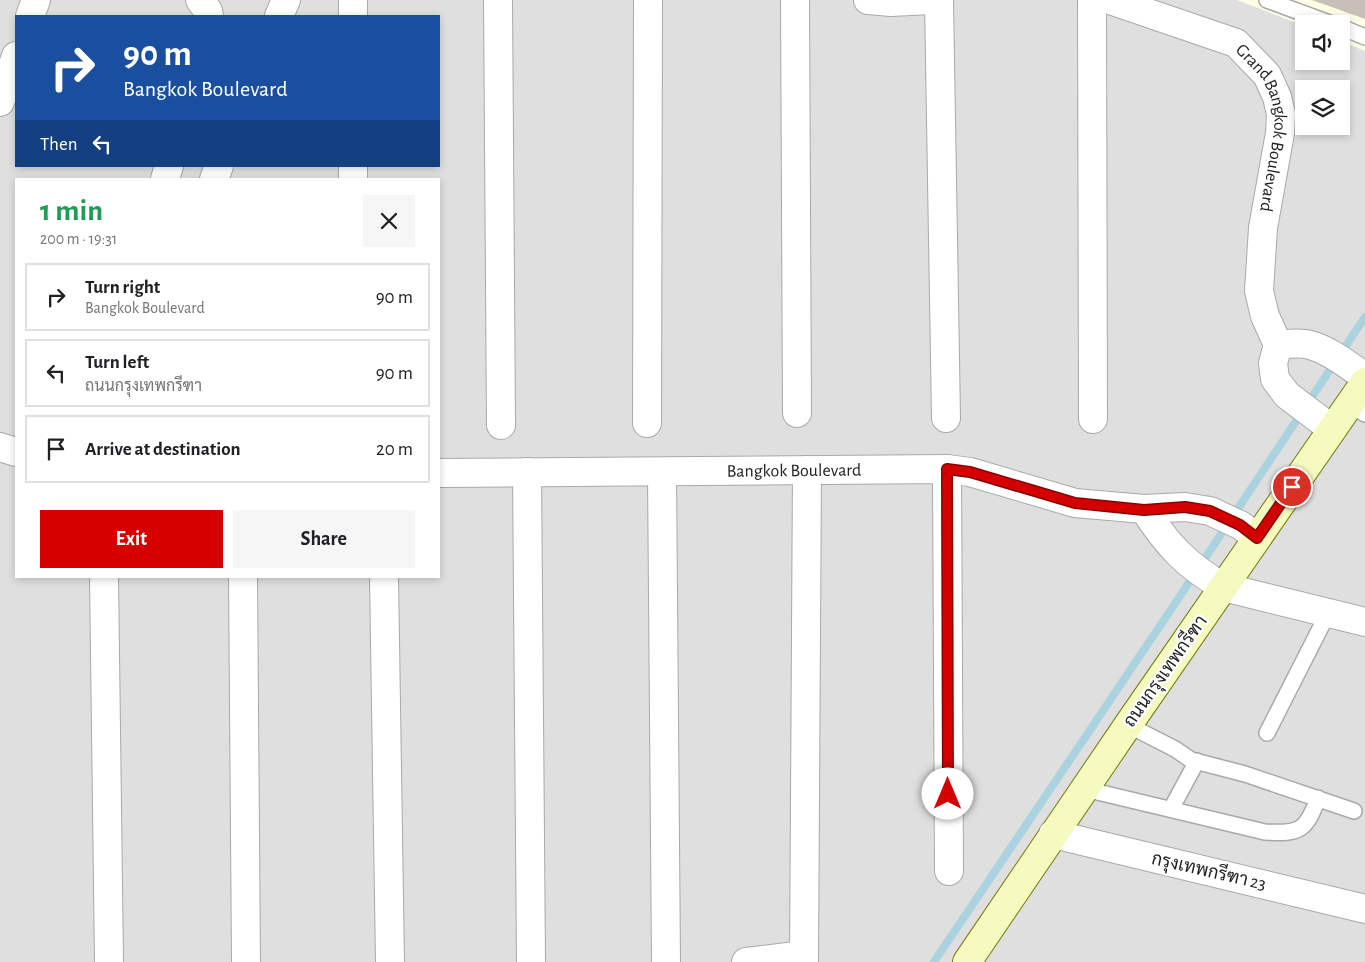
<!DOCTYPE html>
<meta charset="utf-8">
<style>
body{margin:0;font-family:"Alegreya Sans",Sarabun,sans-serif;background:#f6f6f6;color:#202124;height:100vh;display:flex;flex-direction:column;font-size:19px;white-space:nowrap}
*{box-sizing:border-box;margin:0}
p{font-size:16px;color:#757577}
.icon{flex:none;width:28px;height:28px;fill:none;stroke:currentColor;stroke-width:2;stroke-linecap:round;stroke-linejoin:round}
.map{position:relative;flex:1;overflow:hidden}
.side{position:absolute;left:15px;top:178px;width:425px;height:400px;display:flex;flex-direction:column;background:#fff;border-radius:0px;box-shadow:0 2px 8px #0003}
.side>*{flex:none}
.banner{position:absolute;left:15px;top:15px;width:425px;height:152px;border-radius:0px;box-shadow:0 2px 8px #0003;background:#1a4fa0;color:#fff;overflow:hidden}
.controls{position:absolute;left:1295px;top:15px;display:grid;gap:10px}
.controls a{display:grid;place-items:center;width:55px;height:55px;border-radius:0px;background:#fff;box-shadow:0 2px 8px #0003;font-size:25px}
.pin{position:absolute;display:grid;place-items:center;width:42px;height:42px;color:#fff;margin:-21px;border:2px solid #fff;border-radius:50%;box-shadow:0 1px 5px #0007}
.me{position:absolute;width:55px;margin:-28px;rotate:0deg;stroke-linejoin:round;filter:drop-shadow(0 0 4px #0008)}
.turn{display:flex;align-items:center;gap:18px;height:105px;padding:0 25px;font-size:22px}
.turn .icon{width:65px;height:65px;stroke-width:2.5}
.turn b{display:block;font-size:35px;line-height:42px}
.then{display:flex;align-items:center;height:48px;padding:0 25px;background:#0003;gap:10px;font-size:19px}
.round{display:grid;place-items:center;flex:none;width:52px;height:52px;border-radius:0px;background:#f6f6f6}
.summary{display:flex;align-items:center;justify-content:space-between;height:85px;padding:0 25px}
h1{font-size:30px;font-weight:700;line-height:38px;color:#1e9e55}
.primary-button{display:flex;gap:10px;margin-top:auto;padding:10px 25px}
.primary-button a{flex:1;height:58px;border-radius:0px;background:#d40000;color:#fff;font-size:20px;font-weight:700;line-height:58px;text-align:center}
.primary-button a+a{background:#f6f6f6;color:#202124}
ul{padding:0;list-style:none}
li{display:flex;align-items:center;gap:15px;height:68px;margin:0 10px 8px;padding:0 15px;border:2px solid #e0e0e0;border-radius:0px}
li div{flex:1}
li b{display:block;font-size:19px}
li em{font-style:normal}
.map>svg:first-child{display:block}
</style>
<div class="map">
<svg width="1365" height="962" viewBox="0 0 1365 962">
<rect width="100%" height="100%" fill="#f2efe9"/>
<path fill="#e0dfdf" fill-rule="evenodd" d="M0,0H1365V962H0ZM16,16H439V166H16ZM1304,24H1341V61H1304ZM1304,89H1341V126H1304ZM16,179H439V576H16Z"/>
<path fill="#ffffe5" d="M1237,0H1365V51L1341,41V24H1304V26Z"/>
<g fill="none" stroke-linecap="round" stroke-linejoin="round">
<path stroke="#aad3df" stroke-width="8" d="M934,962L1178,599L1365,317"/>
</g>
<path fill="#c7bfb8" d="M1312,0H1365V19Z"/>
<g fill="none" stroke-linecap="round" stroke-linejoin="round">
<defs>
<path id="lane" d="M1267,0L1332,24
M1341,27L1365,37
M1349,405L1365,414
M1128,725L1175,749L1191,760L1245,774L1354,811
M1267,733L1328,613
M1085,789L1265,832C1300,834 1306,831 1318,798
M1171,809L1197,761"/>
<g id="street">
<path d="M200,0L208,11L209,16"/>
<path d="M353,0V16"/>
<path d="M498,0L501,425"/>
<path d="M795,0L797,413"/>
<path d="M868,0L891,2L931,0"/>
<path d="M939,0L946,418"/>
<path d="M1092,0L1093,419"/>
<path id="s1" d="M1110,0L1236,43L1267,75L1277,97L1281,114L1280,133L1263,228L1259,291L1265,316L1278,345L1273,363L1275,379L1287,395L1332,429"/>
<path d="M30,16L36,0"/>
<path d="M279,16L286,0"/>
<path d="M0,102L16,56"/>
<path d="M353,166V179"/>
<path d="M165,179L169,166"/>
<path d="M214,179L219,166"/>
<path d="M1278,345C1288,344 1299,342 1310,345C1329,350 1348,365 1365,377"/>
<path d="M647,423L648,0"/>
<path d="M0,447L16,452"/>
<path d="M947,469L949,871"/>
<path d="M527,472L531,962"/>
<path d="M662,472L666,962"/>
<path id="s2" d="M439,473L947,469L970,472L1075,503L1144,509L1185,507L1210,511L1240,525L1257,537"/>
<path d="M1144,509C1168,546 1185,564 1223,587L1365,622"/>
<path d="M104,576L109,962"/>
<path d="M243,576L246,962"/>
<path d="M384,576L390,962"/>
<path d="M1053,834L1365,909"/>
<path d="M746,962L804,955"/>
<path d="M804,962L807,470"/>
</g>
<path id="secondary" d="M967,962L1128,725L1365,382"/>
</defs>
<use href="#lane" stroke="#a9a9a9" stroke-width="18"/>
<use href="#street" stroke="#a9a9a9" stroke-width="30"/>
<use href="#secondary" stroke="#707d05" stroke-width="30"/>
<use href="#lane" stroke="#fff" stroke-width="15"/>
<use href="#street" stroke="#fff" stroke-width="28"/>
<use href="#secondary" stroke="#f7fabf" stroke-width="28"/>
</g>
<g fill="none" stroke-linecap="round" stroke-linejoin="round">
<defs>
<path id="route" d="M948,794L947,469L970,472L1075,503L1144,510L1185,507L1210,511L1240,525L1257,538L1292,487"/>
</defs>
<use href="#route" stroke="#8a0000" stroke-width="12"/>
<use href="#route" stroke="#d40000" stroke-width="9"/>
</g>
<g text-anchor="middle" stroke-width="4.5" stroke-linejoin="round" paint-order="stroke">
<g font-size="18" fill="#222" stroke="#fff">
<text dy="6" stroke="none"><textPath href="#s1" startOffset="228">Grand Bangkok Boulevard</textPath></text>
<text dy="6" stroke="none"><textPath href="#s2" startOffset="355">Bangkok Boulevard</textPath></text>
<text transform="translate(1165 671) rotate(-55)" y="6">ถนนกรุงเทพกรีฑา</text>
<text transform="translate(1209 871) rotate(13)" y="6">กรุงเทพกรีฑา 23</text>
</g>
</g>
</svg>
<div class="controls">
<a><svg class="icon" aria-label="sound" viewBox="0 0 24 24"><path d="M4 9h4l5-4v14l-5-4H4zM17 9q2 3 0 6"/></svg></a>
<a><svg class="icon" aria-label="layers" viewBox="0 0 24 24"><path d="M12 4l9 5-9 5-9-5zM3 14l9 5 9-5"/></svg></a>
</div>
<div class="pin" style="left:1292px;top:487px;background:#d93025"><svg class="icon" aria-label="arrive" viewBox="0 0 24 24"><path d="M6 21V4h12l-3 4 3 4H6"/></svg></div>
<svg class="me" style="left:948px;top:794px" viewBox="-20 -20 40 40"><circle r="19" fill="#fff"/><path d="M0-13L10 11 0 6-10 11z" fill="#d40000"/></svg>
<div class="banner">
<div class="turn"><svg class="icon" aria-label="right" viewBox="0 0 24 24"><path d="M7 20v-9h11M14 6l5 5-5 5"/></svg><div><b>90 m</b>Bangkok Boulevard</div></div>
<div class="then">Then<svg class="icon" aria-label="left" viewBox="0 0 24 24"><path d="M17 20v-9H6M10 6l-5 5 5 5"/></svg></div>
</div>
<section class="side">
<div class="summary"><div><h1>1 min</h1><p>200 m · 19:31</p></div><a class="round"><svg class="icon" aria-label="close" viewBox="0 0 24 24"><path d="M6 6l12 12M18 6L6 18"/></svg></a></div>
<ul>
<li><svg class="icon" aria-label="right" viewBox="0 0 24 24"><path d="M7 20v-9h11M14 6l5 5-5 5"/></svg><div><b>Turn right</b><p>Bangkok Boulevard</p></div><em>90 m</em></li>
<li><svg class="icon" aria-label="left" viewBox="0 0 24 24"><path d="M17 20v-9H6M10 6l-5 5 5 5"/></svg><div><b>Turn left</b><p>ถนนกรุงเทพกรีฑา</p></div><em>90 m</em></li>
<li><svg class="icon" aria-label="arrive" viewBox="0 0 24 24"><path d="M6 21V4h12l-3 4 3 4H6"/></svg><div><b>Arrive at destination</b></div><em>20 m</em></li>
</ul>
<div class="primary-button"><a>Exit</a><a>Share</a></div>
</section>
</div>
